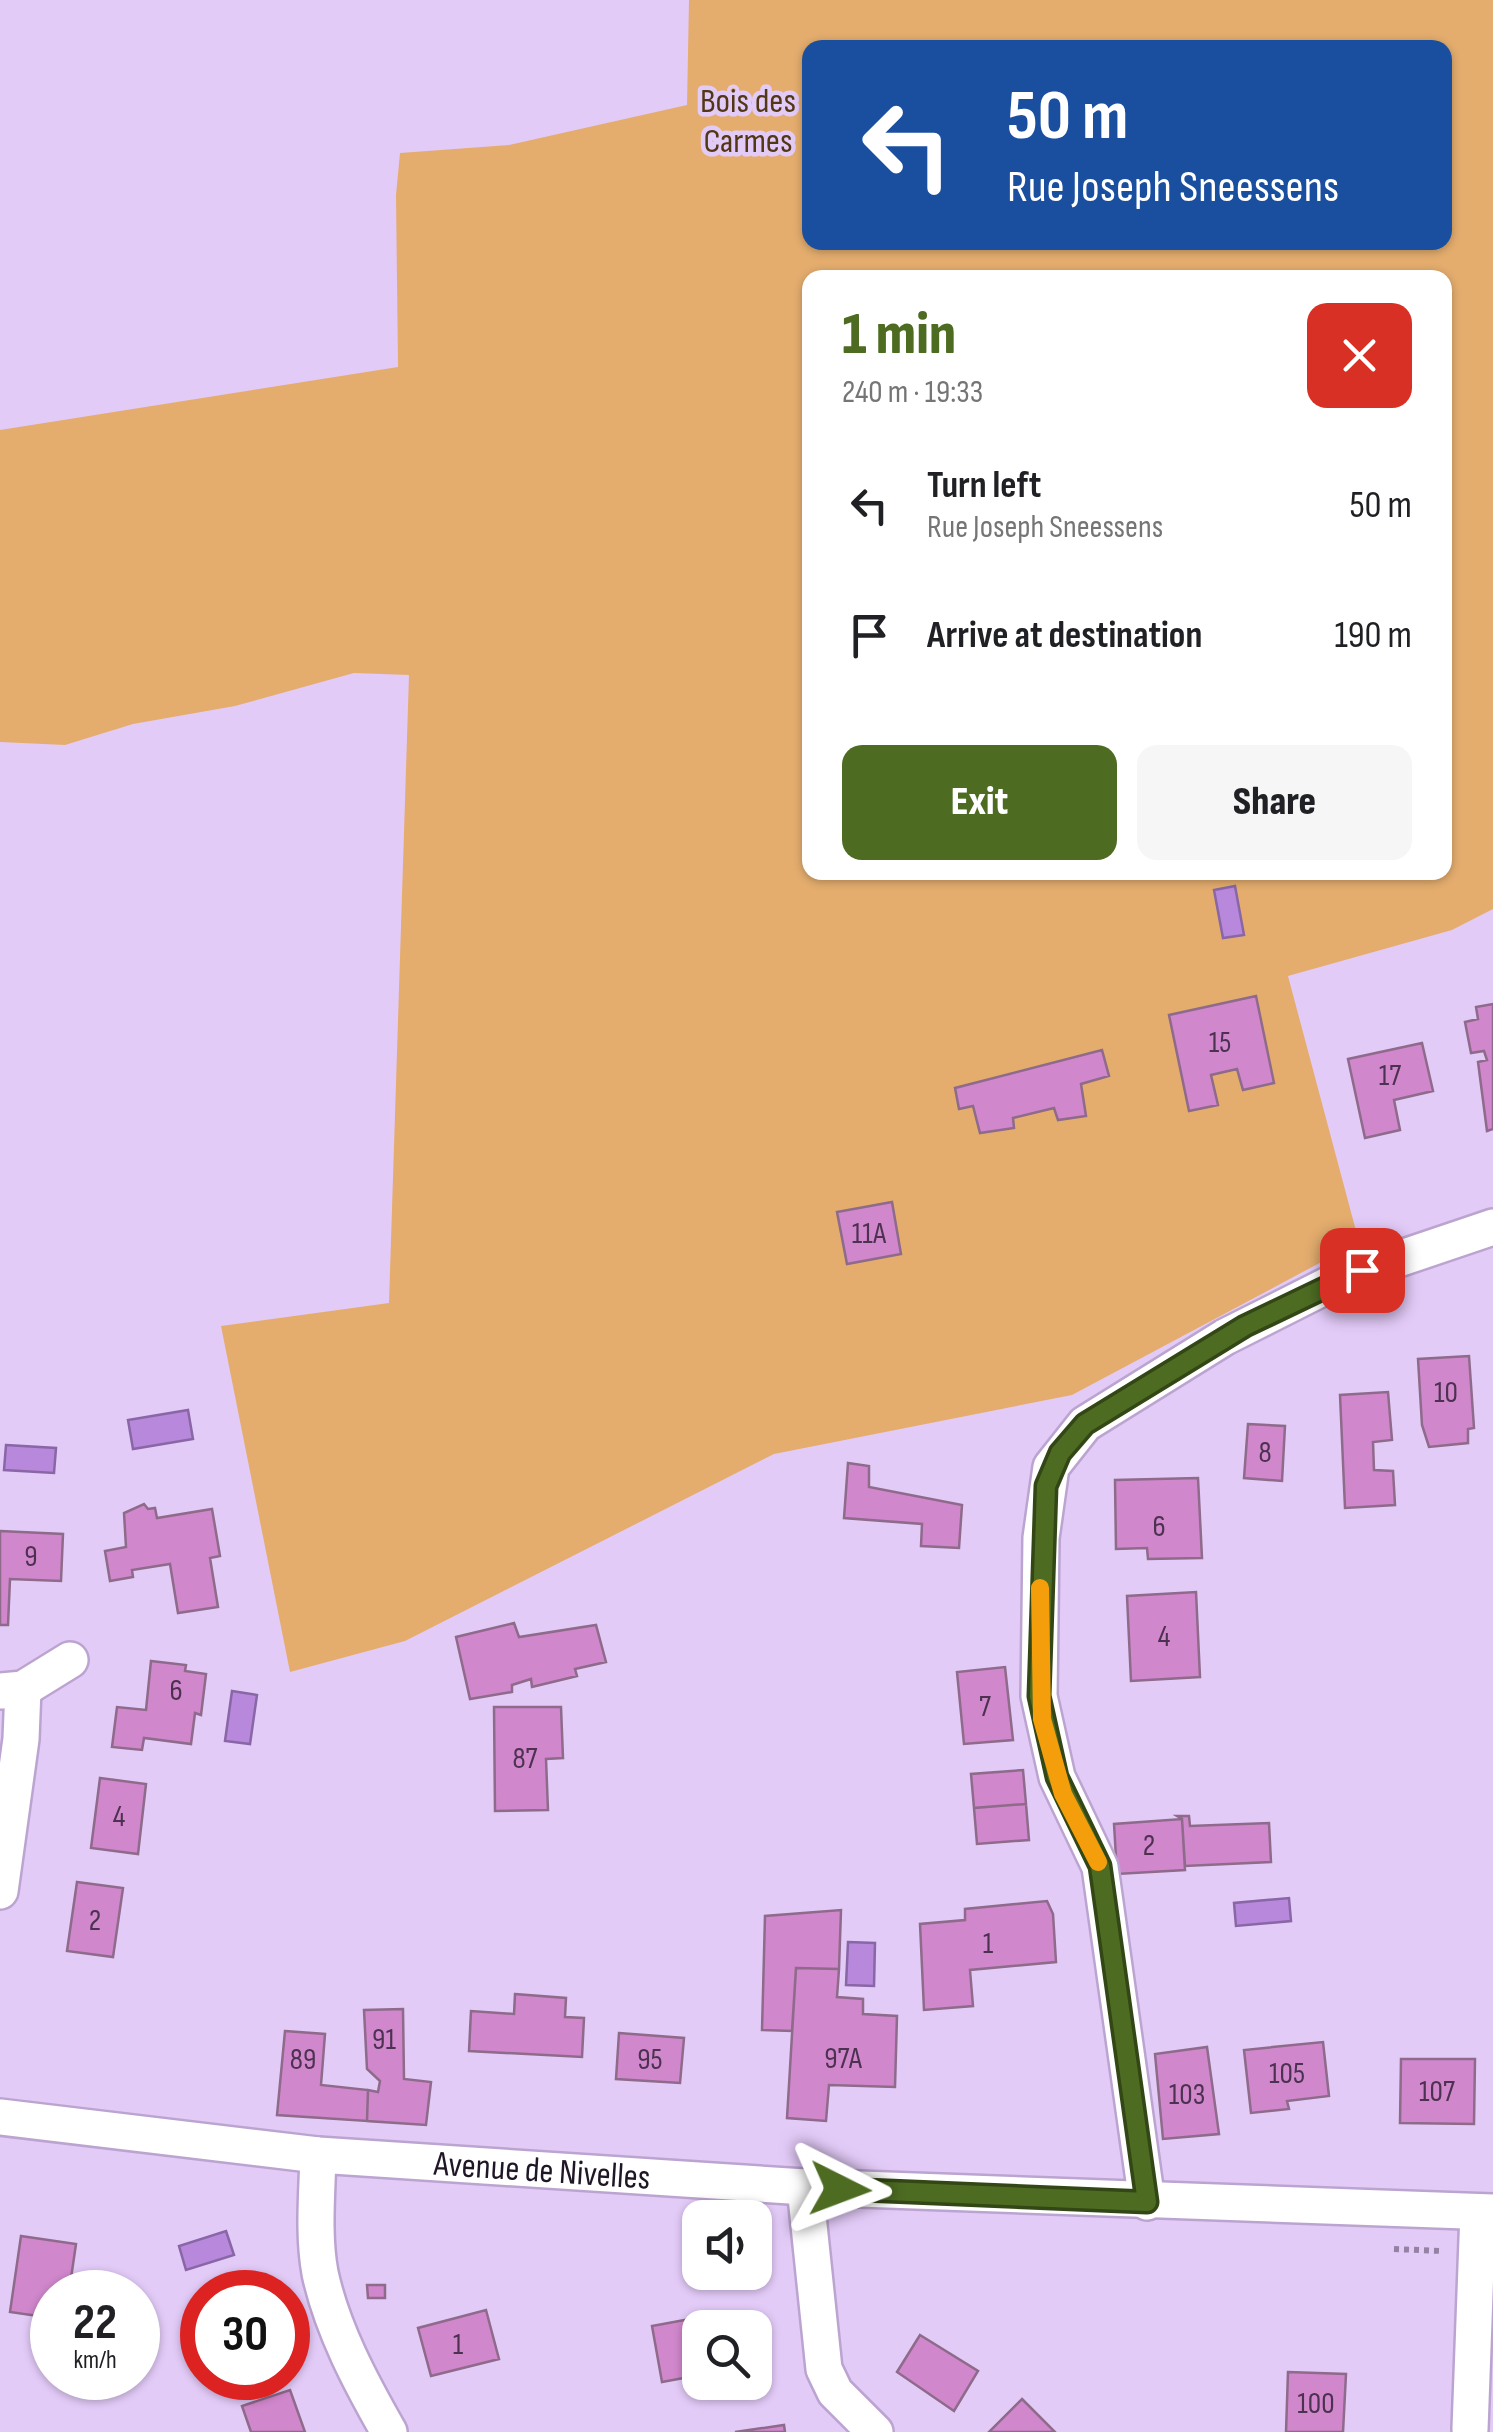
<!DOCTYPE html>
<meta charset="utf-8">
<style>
body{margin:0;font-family:"Sofia Sans Condensed",sans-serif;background:#f6f6f6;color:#202124;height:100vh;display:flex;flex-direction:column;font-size:38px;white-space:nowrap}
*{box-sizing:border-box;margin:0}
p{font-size:32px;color:#757577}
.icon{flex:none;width:55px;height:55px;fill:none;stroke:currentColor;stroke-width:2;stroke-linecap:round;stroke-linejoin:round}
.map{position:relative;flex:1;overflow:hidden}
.sheet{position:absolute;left:802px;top:270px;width:650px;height:610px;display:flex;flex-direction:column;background:#fff;border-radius:20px;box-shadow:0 2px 8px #0004}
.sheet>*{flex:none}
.banner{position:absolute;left:802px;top:40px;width:650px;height:210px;border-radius:20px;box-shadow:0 2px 8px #0004;background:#1a4fa0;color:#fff;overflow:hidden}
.tools{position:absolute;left:682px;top:2200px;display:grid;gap:20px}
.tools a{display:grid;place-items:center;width:90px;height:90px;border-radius:20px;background:#fff;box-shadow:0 2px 8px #0004;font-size:50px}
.speed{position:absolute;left:30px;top:2270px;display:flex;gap:20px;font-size:50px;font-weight:700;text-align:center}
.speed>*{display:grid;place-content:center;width:130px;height:130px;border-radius:50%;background:#fff;box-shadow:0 2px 8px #0004;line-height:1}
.speed small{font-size:25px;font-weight:400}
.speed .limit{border:15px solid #d22;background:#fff;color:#111}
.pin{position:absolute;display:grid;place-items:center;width:85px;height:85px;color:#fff;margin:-42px;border-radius:20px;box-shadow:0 5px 15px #0006}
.me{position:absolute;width:110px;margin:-55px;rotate:93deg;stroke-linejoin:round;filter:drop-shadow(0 0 8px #0008)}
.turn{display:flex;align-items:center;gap:35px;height:210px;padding:0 40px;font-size:45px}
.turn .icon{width:130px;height:130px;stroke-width:2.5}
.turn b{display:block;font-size:70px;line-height:85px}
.round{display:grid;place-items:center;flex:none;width:105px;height:105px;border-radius:20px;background:#f6f6f6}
.headline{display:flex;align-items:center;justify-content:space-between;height:170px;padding:0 40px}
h1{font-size:60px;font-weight:800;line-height:75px;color:#4d6c22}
.primary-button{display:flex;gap:20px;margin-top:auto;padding:20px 40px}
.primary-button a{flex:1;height:115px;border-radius:20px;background:#4d6c22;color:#fff;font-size:40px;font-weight:800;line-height:115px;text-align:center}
.primary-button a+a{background:#f6f6f6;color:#202124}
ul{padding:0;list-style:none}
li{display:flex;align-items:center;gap:30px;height:130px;padding:0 40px}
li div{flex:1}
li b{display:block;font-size:38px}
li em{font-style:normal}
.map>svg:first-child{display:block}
</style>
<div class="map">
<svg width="1493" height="2432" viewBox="0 0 1493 2432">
<rect width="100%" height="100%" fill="#e3cbf8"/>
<path fill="#e4ad6e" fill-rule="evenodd" d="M689,0H1493V909L1452,930L1288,976L1359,1242L1072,1395L774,1454L405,1641L290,1672L221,1326L389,1303L409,675L354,673L235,706L133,724L65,745L0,742V430L398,367L396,195L400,153L509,145L687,105ZM810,48H1445V242H810ZM810,278H1445V872H810Z"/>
<path fill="#b788db" stroke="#8966a5" stroke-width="2.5" d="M1235,886L1244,935L1223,938L1214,890Z
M188,1410L193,1439L133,1449L128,1420Z
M6,1445L56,1448L54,1473L4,1470Z
M232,1691L257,1695L250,1744L225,1741Z
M1289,1898L1291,1921L1236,1926L1234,1903Z
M848,1942L875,1943L874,1986L846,1985Z
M226,2231L234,2255L186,2270L179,2246Z"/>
<path fill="#d187cc" stroke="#8e6a8b" stroke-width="2.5" d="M1256,996L1274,1083L1243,1090L1237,1069L1211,1075L1218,1105L1189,1111L1169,1015Z
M1493,1004V1129L1487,1131L1478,1062L1487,1060L1484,1051L1471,1053L1465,1022L1478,1019L1476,1007Z
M1422,1043L1433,1091L1394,1100L1400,1130L1365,1138L1348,1059Z
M1102,1050L1109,1076L1081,1084L1086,1116L1058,1120L1054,1108L1013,1118L1014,1128L980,1133L973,1106L959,1109L955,1088Z
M892,1202L901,1254L847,1264L837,1212Z
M1469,1356L1474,1428L1468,1429V1443L1429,1447L1422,1425L1418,1359Z
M1388,1392L1392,1440L1373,1442L1374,1470L1393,1471L1395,1505L1345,1508L1340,1395Z
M1248,1424L1285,1426L1282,1481L1244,1478Z
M848,1463L869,1466V1487L962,1505L959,1548L921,1546L922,1524L844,1518Z
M1198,1478L1202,1558L1148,1559L1147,1548L1116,1549L1115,1480Z
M144,1504L148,1509L155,1508L157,1518L212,1509L220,1556L210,1558L218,1607L178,1613L170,1564L132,1570L133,1577L110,1581L105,1551L126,1547L124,1513Z
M0,1531L63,1534L61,1581L10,1579L8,1625H0Z
M1196,1592L1200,1677L1131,1681L1127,1596Z
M514,1623L519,1637L596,1625L606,1662L575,1669L577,1676L532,1687L531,1679L512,1685V1692L470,1699L456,1637Z
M151,1661L186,1665L185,1671L206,1674L201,1715L195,1713L191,1744L144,1738L142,1750L112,1747L117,1707L146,1710Z
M1005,1667L1013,1740L964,1744L957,1672Z
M494,1707H561L563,1758L546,1759L548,1810L495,1811Z
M1023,1770L1026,1804L974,1808L971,1774Z
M100,1778L146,1784L138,1854L91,1848Z
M1026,1804L1029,1840L977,1844L974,1808Z
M1177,1816H1189L1190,1826L1269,1823L1271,1862L1185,1866L1182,1819Z
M1182,1819L1185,1870L1117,1874L1114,1824Z
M77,1882L123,1888L113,1957L67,1951Z
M1047,1901L1053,1914L1056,1962L970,1970L973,2006L924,2010L920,1924L965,1920V1909Z
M841,1910L839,1969L796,1968L792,2031L762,2030L765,1916Z
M796,1968L839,1969L837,1997L863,1999V2014L897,2016L895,2087L829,2085L826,2121L787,2118Z
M515,1994L566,1998L565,2017L584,2018L582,2057L469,2051L471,2011L514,2014Z
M403,2009L404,2079L431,2082L426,2125L367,2121L368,2090L378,2092L380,2081L367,2069L364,2010Z
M285,2031L325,2034L321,2085L368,2090L367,2121L277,2115Z
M619,2033L684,2038L680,2083L616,2079Z
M1323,2042L1329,2096L1287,2101L1289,2109L1251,2113L1244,2050Z
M1207,2047L1219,2134L1163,2139L1155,2054Z
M1401,2059H1475L1474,2124L1400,2123Z
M21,2236L76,2244L69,2292H52V2318L10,2312Z
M367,2285H385V2298H368Z
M202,2310V2355L188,2315Z
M486,2310L499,2359L431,2376L418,2328Z
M728,2312L730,2325L758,2320L764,2353L755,2355V2328H700V2375L662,2382L652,2326Z
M920,2335L978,2371L954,2411L897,2372Z
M1288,2372L1346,2374L1343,2432H1286Z
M290,2390L305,2432H251L242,2406Z
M1022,2399L1055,2432H989Z
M784,2425L785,2432H735Z"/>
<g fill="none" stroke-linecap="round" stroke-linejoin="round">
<defs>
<g id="street">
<path d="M1,1691L23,1689L70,1660"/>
<path d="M0,1891L21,1739L23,1689"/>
<path id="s1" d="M0,2117L318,2155L805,2187L1493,2212"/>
<path d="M318,2155C317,2194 313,2235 320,2273C332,2329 361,2383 389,2432"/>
<path d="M805,2187L824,2369L835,2392L875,2432"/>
<path d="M1147,2202L1100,1867L1057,1777L1039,1696L1041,1538L1051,1467L1085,1424L1225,1337L1342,1278L1493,1227"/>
<path d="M1470,2429L1478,2212"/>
</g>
</defs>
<use href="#street" stroke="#bca4d0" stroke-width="40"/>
<path stroke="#9482a4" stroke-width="6" stroke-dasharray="5 5" stroke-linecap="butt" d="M1394,2249L1442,2251"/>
<use href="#street" stroke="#fff" stroke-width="35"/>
</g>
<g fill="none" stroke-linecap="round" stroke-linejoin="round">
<defs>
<path id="route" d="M840,2189L1147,2202L1100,1866L1057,1777L1039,1696L1046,1486L1060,1453L1085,1424L1245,1326L1362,1270"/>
</defs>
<use href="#route" stroke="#324616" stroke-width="25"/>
<use href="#route" stroke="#4d6c22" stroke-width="18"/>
<path stroke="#f59e0b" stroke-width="18" d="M1040,1588L1042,1719L1063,1794L1098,1862"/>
</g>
<g text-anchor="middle" stroke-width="9" stroke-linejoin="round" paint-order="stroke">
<g font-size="30" fill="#4c3250">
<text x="1220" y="1052">15</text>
<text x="1390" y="1085">17</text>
<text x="869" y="1243">11A</text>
<text x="1446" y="1402">10</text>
<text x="1265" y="1462">8</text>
<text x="1159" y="1536">6</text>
<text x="31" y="1566">9</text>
<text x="1164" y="1646">4</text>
<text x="176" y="1700">6</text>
<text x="985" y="1716">7</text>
<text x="525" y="1768">87</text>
<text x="119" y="1826">4</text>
<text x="1149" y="1855">2</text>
<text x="95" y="1930">2</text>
<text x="988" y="1953">1</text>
<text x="384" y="2049">91</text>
<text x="843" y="2068">97A</text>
<text x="303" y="2069">89</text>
<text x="650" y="2069">95</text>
<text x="1287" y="2083">105</text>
<text x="1437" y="2101">107</text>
<text x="1187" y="2104">103</text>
<text x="458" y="2354">1</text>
<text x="1316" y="2413">100</text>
</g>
<g font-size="35" fill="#523714" stroke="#e3cbf8">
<text x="748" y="112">Bois des<tspan x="748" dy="40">Carmes</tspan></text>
</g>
<g font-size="35" fill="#1f1626" stroke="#e3cbf8">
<text dy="12" stroke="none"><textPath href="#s1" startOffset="545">Avenue de Nivelles</textPath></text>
</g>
</g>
</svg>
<div class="tools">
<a><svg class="icon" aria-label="sound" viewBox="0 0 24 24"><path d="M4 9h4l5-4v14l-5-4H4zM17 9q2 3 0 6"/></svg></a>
<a><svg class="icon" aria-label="search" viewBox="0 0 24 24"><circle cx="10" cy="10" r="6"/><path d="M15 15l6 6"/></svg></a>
</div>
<div class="speed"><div>22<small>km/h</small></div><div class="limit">30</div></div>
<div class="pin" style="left:1362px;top:1270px;background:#d93025"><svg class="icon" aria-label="arrive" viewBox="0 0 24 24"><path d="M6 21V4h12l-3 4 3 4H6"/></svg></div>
<svg class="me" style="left:840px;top:2189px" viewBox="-20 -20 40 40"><path d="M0-17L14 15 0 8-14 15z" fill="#4d6c22" stroke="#fff" stroke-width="4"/></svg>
<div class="banner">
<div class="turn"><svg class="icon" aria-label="left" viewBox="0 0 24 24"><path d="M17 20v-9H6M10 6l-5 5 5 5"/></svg><div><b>50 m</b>Rue Joseph Sneessens</div></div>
</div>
<section class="sheet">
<div class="headline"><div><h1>1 min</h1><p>240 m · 19:33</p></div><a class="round" style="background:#d93025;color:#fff"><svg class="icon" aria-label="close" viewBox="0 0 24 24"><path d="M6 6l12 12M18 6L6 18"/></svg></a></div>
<ul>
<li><svg class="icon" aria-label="left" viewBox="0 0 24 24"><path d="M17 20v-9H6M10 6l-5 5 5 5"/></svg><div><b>Turn left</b><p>Rue Joseph Sneessens</p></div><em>50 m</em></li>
<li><svg class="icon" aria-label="arrive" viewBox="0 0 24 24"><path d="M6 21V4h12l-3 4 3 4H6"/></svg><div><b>Arrive at destination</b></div><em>190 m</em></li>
</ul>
<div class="primary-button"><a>Exit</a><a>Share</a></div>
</section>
</div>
